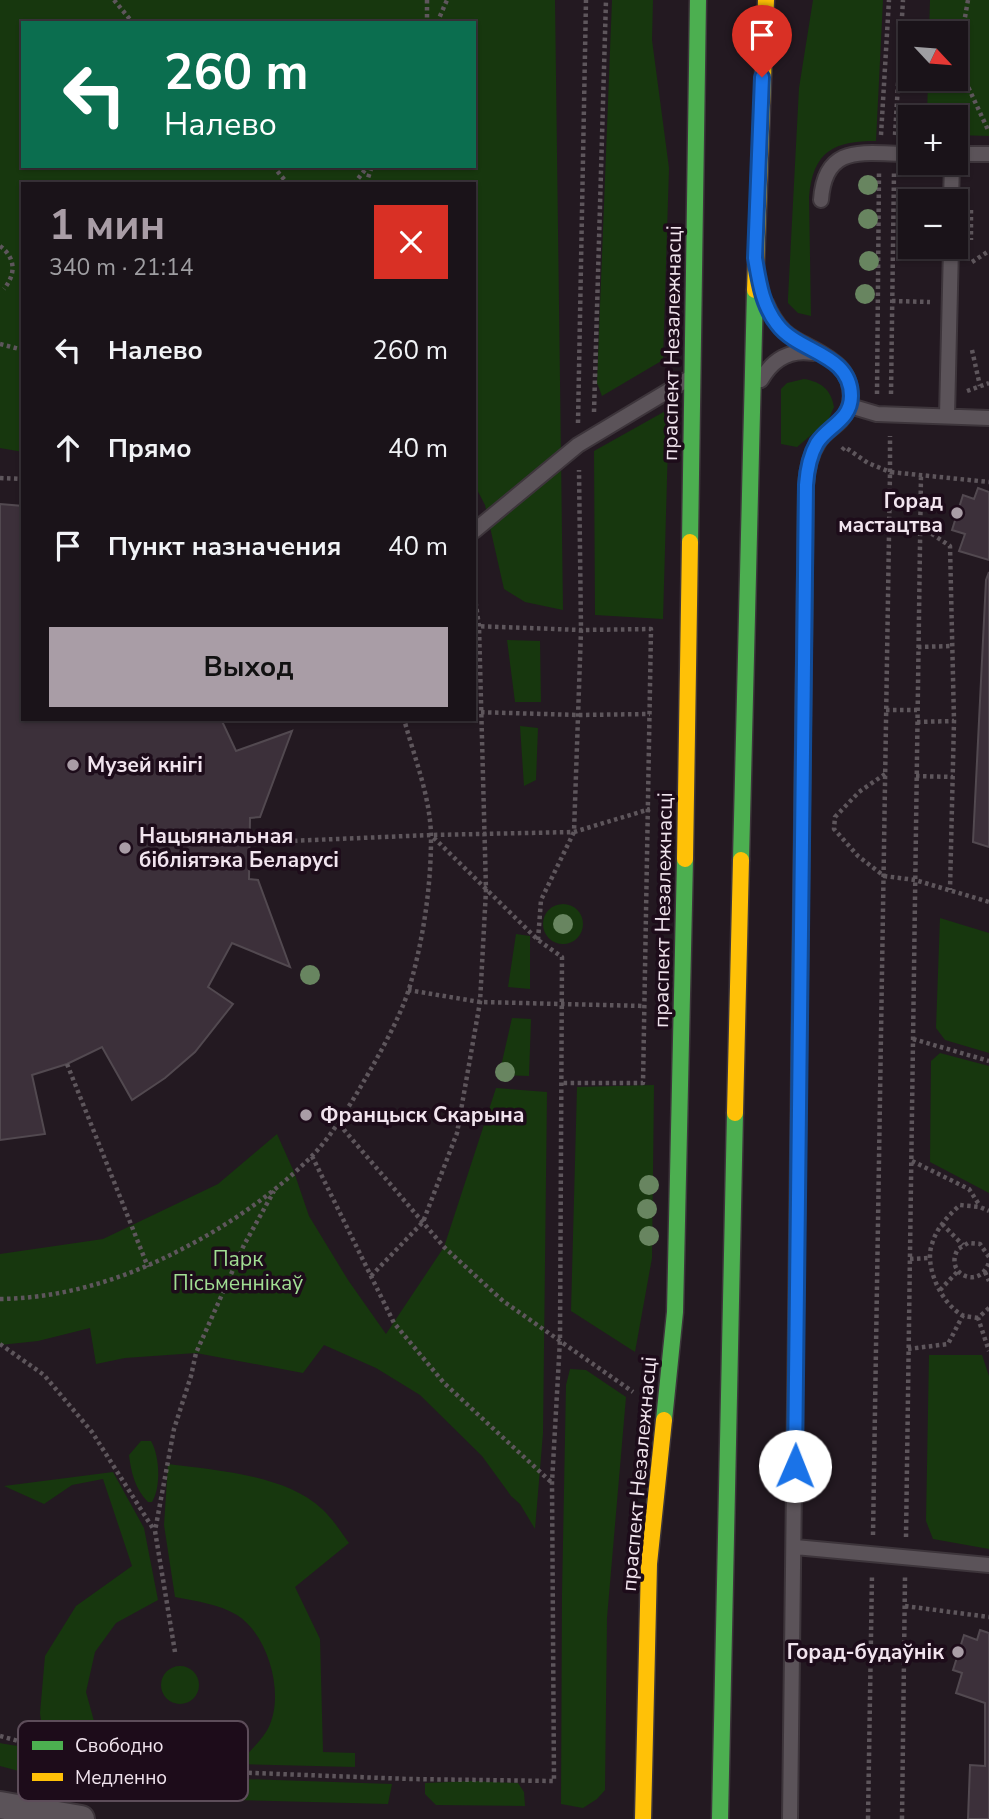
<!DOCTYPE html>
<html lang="ru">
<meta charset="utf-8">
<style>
body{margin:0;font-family:"Nunito Sans",sans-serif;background:#231c22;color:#f1f3f6;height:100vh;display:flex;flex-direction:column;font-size:26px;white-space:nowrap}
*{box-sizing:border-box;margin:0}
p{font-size:23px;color:#9f9ea2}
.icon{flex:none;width:38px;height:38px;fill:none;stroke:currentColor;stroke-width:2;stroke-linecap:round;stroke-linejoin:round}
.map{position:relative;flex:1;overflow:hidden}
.details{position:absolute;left:21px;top:182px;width:455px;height:539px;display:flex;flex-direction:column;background:#1a1319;border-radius:0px;box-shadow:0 2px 5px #0004,0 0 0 2px #383238}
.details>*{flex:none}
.top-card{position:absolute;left:21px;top:21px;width:455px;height:147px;border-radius:0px;box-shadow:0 2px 5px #0004,0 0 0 2px #383238;background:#0b6e4f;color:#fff;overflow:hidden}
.needle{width:46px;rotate:116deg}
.fabs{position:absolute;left:898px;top:21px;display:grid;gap:14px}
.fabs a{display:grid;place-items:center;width:70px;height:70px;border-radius:0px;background:#1a1319;box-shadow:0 2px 5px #0004,0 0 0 2px #383238;font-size:35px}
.pin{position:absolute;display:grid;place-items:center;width:60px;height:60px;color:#fff;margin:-72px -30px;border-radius:50% 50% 50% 0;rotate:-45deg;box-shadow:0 0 7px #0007}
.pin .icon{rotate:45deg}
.me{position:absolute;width:77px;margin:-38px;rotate:1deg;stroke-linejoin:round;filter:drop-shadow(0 0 5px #0008)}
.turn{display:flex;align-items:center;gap:24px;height:147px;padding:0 28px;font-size:32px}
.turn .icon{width:91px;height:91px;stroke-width:2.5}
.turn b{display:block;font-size:49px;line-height:60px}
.round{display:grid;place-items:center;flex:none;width:74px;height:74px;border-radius:0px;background:#231c22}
.overview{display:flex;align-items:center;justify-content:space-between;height:119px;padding:0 28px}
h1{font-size:42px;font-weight:700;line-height:52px;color:#a99da6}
.button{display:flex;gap:14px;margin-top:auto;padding:14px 28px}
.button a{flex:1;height:80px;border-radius:0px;background:#a99da6;color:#111;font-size:28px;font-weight:700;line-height:80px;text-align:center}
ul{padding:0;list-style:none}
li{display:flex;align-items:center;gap:21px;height:98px;padding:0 28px}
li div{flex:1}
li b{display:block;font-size:26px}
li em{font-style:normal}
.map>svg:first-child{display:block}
</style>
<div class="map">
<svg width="989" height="1819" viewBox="0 0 989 1819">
<rect width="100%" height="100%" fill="#231921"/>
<path fill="#17370e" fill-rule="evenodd" d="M0,0H555L563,610L525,602L504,589L485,505L474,484V184H23V452L0,448ZM23,23H474V166H23Z
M612,0H653L652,40L669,168L663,360L602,396L597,383Z
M813,0H883L876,141C834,141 813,151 809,197L811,316L798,313L788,303V298L799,88Z
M930,0H989V136L956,135V117H927L928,79H956V33H929Z
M804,379C821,382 831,389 834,407L828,421L797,447L781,444V389L787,383Z
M669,409L663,619L595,615L594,451Z
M507,640L540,641L541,702H515Z
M520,726L538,728L536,780L524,786Z
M543 924a20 20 0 1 1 40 0a20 20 0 1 1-40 0Z
M940,918L989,933V1053L945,1040L936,1028Z
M516,934L530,936V989L508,987Z
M512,1018L531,1019L529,1076L499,1075Z
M940,1053L989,1066V1193L930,1162L931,1061Z
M654,1085L652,1258L635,1352L571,1311L577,1087Z
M496,1088L547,1092L543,1433L535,1529L520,1504L511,1496L482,1456L420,1395L376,1368L324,1345L303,1373L196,1353L125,1358L96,1364L90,1328L38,1341L0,1345V1254L103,1239L218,1184L277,1134L294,1172L309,1216L348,1280L386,1334L444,1247Z
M929,1355H982L989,1376V1549L933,1539L926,1521Z
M570,1369L586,1370L626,1397L607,1618L605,1790L597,1799L583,1808L561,1804L562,1594L566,1385Z
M141,1441H151C160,1456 161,1488 152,1502H148C135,1489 131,1472 129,1455Z
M168,1464C215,1470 286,1475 322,1509C332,1518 341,1532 349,1543L295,1587L320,1639L323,1752L355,1753V1767L238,1764C247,1754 259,1743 266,1732C287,1699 269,1635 237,1615C218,1604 196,1601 175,1597L164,1525Z
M113,1472L144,1528L158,1600L116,1623L95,1652L86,1692L97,1732L104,1746L43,1735L40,1713L45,1656L76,1606L132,1566L103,1479L72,1485L44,1504L4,1486Z
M161 1685a19 19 0 1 1 38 0a19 19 0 1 1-38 0Z
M0,1743C19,1747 58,1748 49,1776L45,1778L0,1766Z
M185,1777L392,1784L388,1804L199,1799C190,1795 187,1787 185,1777Z
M472,1781L518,1783L524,1792L525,1806L436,1805L425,1794V1783Z"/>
<path fill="#3c303a" stroke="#524950" stroke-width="2" d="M978,488L989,492V560L959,551L965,534L952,530L963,495L974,499Z
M0,504L23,506V719H221L236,751L292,731L260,817L250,818L249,879L258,880L290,967L232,943L208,987L233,1004L195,1052L165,1078L132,1100L102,1047L67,1064L32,1075L45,1134L0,1140Z
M989,572V847L973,842L986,580Z
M980,1630L989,1633V1819H968L970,1765L985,1766V1703L956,1693L962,1673L953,1670L964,1635L977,1640Z"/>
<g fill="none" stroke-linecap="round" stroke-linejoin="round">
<defs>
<path id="lane" d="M956,154H989
M821,200C825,142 865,154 910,154
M951,201L952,163
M766,303C784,345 803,338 834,362C852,375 857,403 841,420C834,428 823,433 818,443C810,455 807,471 806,485L790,1819
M761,380C772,360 790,349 813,353
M850,406L877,414L989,418
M947,416L951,247
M474,531L578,445L688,379
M795,1547L989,1565"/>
<path id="street" d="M0,1805L81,1819"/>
<path id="fast" d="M690,542L698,0
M741,860L755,290
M664,1420L675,1312L685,859
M720,1819L735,1113"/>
<path id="slow" d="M755,290L766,0
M685,859L690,542
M735,1113L741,860
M643,1819L649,1564L664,1420"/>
</defs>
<use href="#lane" stroke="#3d353b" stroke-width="18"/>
<use href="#street" stroke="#3d353b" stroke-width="30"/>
<use href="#fast" stroke="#3d353b" stroke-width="19"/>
<use href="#slow" stroke="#3d353b" stroke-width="19"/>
<path stroke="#5e565c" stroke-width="4.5" stroke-dasharray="3.5 3.5" stroke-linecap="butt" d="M114,0L133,23
M427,0V23
M968,0L957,63L989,132
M437,23L447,0
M881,135L889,0
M895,135L903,0
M273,166L288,184
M354,184L368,166
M366,184L372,166
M971,210V240
M0,246C16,258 16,274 4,289
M972,262L989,251
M892,301L930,302
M0,344L23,350
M972,350L980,386
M967,391L989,383
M877,394L879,172
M891,394L894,172
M594,412L606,0
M578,423L586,0
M842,450L845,447L868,463L890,472V436
M0,478L23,479
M920,526L950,546L954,721L950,890
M474,626L581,630L651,629L643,1083H562
M918,647L952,646
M886,710H917
M474,712L578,715L650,714
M917,722L954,721
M885,774L859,792L835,817L834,829L858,856L884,876L915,880L989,902
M916,776L953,777
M266,842L431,835L574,832L650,809
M538,940L541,900L574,832L581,630L579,470
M408,990L480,1002L644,1006
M913,1039L989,1061
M67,1064L148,1267
M339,1124L444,1247L503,1301L633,1392
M312,1156L394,1323L444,1383L551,1482
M912,1161L969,1189L980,1206
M942,1224L963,1245
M989,1257L980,1244L968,1243L958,1249C943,1274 980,1291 989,1262
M910,1259L929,1258
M985,1272L989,1281
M371,1276L423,1222L457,1133L480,1002L486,890L479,626L474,591
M940,1290L958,1271
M0,1299C64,1298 125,1279 182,1249C227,1226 274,1194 311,1157C329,1139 343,1116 357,1093C374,1064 399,1021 409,989C423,941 431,888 431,838C431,798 414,757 404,719
M989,1308L978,1318L989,1351
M978,1318C973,1317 966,1317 962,1315C941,1303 924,1266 932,1244C937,1227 948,1216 960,1205L980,1207L989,1211
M0,1344L44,1375L92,1432L154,1530
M908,1349L948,1344L963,1315
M873,1535L890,472L989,482
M906,1537L921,474
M905,1606L989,1617
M175,1652L155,1531L174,1429L191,1376L196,1353L244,1245L274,1191
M0,1736L62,1753L176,1770L409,1779L554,1781L552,1482L560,1340L562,957L538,940L431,835
M868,1819L872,1575
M902,1819L905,1577"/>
<use href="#lane" stroke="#5b5359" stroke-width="14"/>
<use href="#street" stroke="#5b5359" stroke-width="26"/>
<use href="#fast" stroke="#4caf50" stroke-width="16"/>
<use href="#slow" stroke="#ffc107" stroke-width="16"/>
</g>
<g fill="#688560">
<circle cx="868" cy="185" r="10"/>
<circle cx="868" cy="219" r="10"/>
<circle cx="869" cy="261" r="10"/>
<circle cx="865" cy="294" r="10"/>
<circle cx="563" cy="924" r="10"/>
<circle cx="310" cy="975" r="10"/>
<circle cx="505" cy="1072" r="10"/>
<circle cx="649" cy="1185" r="10"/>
<circle cx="647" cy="1209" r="10"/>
<circle cx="649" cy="1236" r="10"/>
</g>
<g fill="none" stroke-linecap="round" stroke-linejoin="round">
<defs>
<path id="route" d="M762,77L755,258C759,281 762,305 777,324C798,353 851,353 851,396C851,420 828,426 817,443C810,455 807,471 806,485L795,1466"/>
</defs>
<use href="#route" stroke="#114b97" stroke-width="18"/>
<use href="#route" stroke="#1a73e8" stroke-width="12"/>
</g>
<g fill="#a99da6" stroke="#1d0c1a" stroke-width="2.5">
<circle cx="957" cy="513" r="7"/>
<circle cx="73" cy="765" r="7"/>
<circle cx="125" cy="848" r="7"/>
<circle cx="306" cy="1115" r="7"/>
<circle cx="958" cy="1652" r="7"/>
</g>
<g text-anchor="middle" stroke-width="7" stroke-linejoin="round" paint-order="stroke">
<g font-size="21" fill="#f1e4ee" stroke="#1d0c1a">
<text transform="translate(672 343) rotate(-89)" y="7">праспект Незалежнасці</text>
<text transform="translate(663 910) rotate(-89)" y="7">праспект Незалежнасці</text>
<text transform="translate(639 1474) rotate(-85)" y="7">праспект Незалежнасці</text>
</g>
<g font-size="21" font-weight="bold" fill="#f1e4ee" stroke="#1d0c1a" text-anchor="start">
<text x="943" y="508" text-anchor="end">Горад<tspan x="943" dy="24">мастацтва</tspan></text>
<text x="87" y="772">Музей кнігі</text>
<text x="139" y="843">Нацыянальная<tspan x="139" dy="24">бібліятэка Беларусі</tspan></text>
<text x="320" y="1122">Францыск Скарына</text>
<text x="944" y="1659" text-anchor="end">Горад-будаўнік</text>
</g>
<g font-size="21" fill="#a1de93" stroke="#1d0c1a">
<text x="238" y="1266">Парк<tspan x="238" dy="24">Пісьменнікаў</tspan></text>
</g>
</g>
<rect x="18" y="1721" width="230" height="80" rx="10" fill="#1d0c1a" stroke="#5d4d5a" stroke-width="2"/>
<rect x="32" y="1741" width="31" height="9" fill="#4caf50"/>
<rect x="32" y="1773" width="31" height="8" fill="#ffc107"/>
<g font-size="19" fill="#f1e4ee">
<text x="75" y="1752">Свободно</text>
<text x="75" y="1784">Медленно</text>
</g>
</svg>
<div class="fabs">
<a><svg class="needle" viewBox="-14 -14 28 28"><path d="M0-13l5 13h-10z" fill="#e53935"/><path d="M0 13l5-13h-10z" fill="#9f9ea2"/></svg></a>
<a>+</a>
<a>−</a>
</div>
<div class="pin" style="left:762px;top:77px;background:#d93025"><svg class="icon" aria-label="arrive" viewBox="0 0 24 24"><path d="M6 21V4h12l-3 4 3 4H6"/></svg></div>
<svg class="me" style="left:795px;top:1466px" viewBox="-20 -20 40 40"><circle r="19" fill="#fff"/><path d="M0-13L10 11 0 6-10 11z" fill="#1a73e8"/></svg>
<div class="top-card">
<div class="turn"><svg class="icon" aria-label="left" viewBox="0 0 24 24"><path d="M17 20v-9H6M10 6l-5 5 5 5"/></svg><div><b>260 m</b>Налево</div></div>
</div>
<section class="details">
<div class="overview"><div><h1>1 мин</h1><p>340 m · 21:14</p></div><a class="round" style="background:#d93025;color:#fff"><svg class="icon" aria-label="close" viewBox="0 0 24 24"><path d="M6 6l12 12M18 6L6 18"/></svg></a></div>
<ul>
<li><svg class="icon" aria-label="left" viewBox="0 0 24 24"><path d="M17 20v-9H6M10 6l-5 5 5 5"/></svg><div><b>Налево</b></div><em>260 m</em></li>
<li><svg class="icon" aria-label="ahead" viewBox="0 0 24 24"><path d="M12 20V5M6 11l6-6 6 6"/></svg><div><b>Прямо</b></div><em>40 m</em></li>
<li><svg class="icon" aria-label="arrive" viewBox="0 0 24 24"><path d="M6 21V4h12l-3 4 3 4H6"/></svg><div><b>Пункт назначения</b></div><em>40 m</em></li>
</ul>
<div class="button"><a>Выход</a></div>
</section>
</div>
